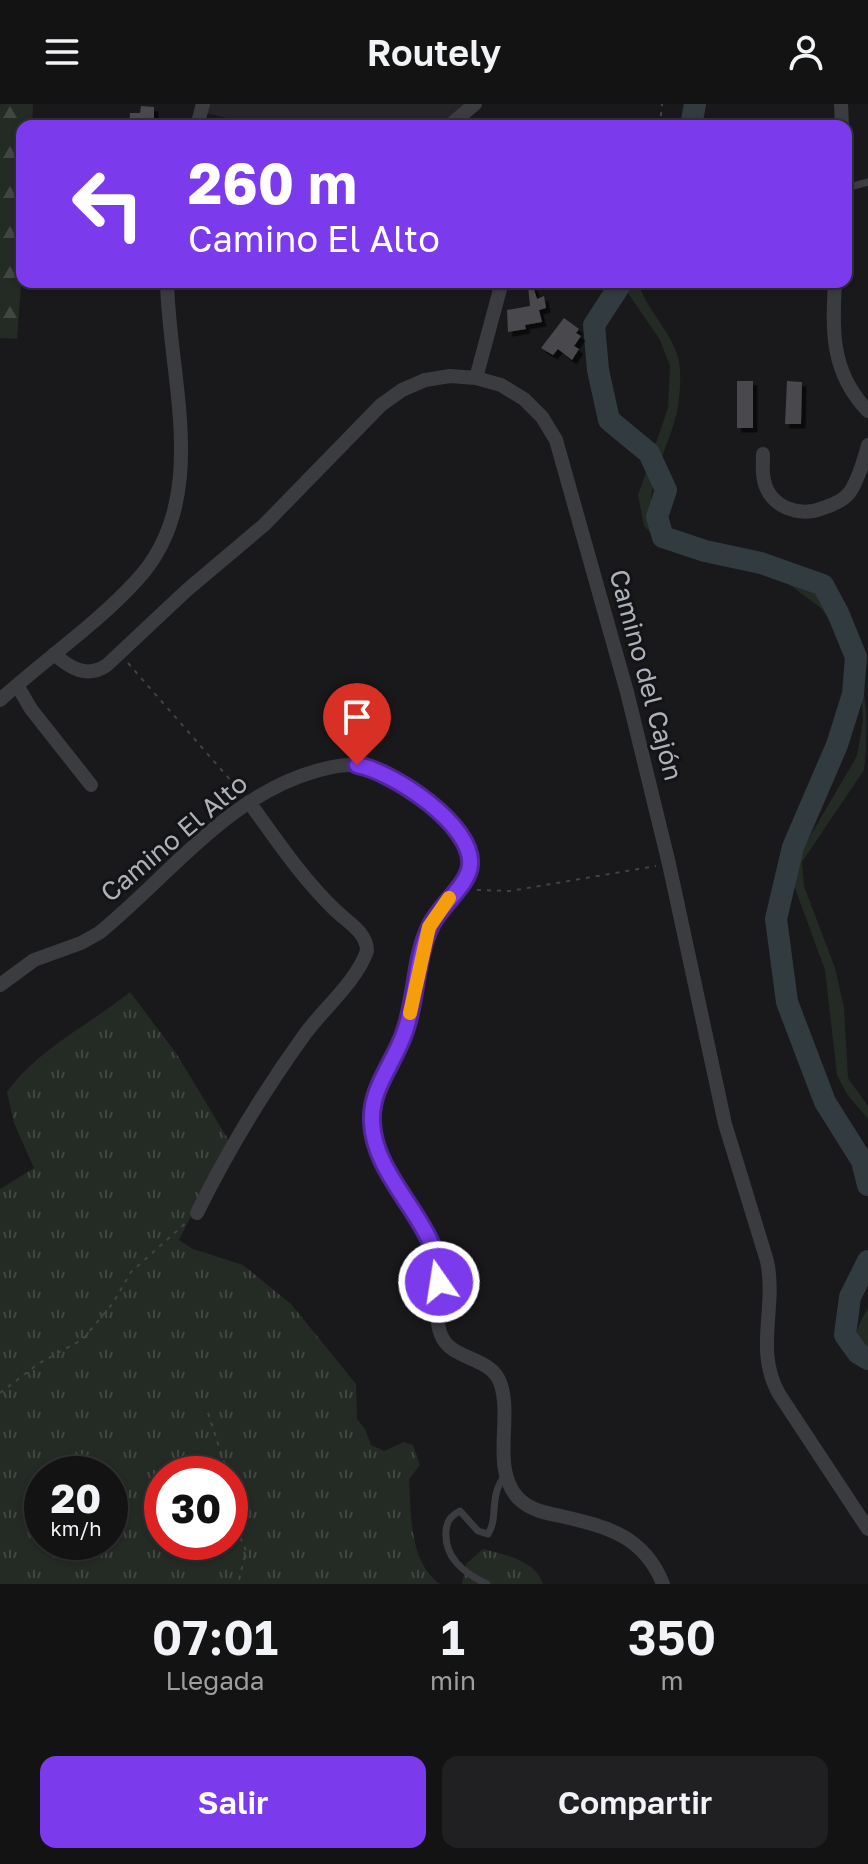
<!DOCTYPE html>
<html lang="es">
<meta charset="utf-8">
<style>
body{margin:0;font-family:"Golos Text",sans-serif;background:#202022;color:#f1f3f6;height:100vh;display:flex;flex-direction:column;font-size:30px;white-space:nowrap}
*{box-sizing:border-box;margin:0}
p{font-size:26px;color:#9d9ea0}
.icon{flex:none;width:44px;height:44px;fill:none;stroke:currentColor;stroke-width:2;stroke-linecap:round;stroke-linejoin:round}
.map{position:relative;height:1480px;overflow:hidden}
.details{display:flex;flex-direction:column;background:#131314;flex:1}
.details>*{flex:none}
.top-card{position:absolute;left:16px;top:16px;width:836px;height:168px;border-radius:16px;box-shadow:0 2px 6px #0004,0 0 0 2px #323234;background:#7c3aed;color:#fff;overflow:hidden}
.speed{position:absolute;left:24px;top:1352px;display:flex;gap:16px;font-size:40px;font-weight:700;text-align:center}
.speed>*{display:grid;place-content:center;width:104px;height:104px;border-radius:50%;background:#131314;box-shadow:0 2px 6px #0004,0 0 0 2px #323234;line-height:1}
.speed small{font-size:20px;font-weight:400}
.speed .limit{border:12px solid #d22;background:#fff;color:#111}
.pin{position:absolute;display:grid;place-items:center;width:68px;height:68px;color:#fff;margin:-82px -34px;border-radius:50% 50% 50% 0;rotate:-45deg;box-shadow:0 0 8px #0007}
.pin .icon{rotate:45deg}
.me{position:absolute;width:88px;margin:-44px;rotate:347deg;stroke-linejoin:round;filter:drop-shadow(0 0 6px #0008)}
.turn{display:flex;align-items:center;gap:28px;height:168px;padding:0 40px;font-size:36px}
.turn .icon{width:104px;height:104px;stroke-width:2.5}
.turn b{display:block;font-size:56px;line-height:68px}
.eta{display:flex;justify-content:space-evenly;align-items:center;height:136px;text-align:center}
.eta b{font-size:48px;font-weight:600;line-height:56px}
.action{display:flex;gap:16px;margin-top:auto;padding:16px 40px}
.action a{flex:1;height:92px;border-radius:16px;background:#7c3aed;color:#fff;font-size:32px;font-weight:600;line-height:92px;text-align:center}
.action a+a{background:#202022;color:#f1f3f6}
header{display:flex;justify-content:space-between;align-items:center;height:104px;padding:0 40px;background:#131314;font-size:36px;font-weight:600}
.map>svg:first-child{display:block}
</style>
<header><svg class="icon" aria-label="menu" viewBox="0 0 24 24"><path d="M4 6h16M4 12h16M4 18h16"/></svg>Routely<svg class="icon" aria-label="person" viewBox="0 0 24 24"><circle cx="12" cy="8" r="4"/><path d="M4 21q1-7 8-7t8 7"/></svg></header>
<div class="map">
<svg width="868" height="1480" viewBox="0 0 868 1480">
<defs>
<pattern id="grass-tufts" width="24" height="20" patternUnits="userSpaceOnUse" patternTransform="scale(2)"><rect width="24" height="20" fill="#232b24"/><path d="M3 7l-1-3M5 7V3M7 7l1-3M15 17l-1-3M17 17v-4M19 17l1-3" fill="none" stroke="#404742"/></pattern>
<pattern id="forest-firs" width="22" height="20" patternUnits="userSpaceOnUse" patternTransform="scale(2)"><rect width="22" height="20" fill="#232b24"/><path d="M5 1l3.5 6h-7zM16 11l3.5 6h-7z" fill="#404742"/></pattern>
<filter id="shadow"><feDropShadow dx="4.5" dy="4.5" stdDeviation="0" flood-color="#0009"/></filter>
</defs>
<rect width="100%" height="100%" fill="#19191b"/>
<path fill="#252528" d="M209,0H472L443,22H257L207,9Z"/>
<path fill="url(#grass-tufts)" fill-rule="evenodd" d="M130,888L176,949L229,1037L179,1136L193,1145L243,1161L291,1200L356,1280L357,1315L365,1325L371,1341L384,1347L404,1338L413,1341L420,1361L409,1375C411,1410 409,1458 440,1480H0V1085L34,1064L14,1019L7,988C38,945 89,921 130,888ZM42,1370H110V1438H42ZM162,1370H230V1438H162Z
M483,1445C505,1451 535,1456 543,1480H462L466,1460Z"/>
<path fill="url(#forest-firs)" d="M0,0H33L32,22H22V167L17,235L0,234Z"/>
<path fill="#232b24" d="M691,0H705L699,22H686Z
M626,178H638C646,205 670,226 678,253C682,268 680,287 678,302C674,334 639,390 655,419C669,443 697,439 720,445C754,454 817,477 837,507C847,522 851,542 857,558C868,591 868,632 864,666L802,758L804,782L835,864L844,903L848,974L868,1002V1015L847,990L837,971L825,866L789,768L857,652L863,617L862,601L843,545L830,517L821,504L787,479L746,461L694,452L665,442L644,422L638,391L668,304L670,262L660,236L628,189Z
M868,1204V1261C848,1244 856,1223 868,1204Z"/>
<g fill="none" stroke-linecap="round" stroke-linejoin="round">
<path stroke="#323b40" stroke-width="22" d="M691,22L695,0
M622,178L594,221L598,266L609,316L649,349L666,386L657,413L663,433L705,447L761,459L823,481L838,509L856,553L853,590L837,641L793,743L776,815L787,898L825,998L862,1057L868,1081
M868,1157L850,1193L845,1231L858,1249L868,1255"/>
</g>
<path fill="#48494e" filter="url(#shadow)" d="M141,2L154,3V22H129L130,9H140Z
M528,182H533L537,195L544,192L546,204L539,206L542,218L525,221L526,225L508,228L507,206L530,202Z
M564,214L579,225L576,229L581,232L574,242L579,245L572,256L558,245L553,251L541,244Z
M737,277H753V324H737Z
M787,277L802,278L801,320H785Z"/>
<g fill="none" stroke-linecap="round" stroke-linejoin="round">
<path stroke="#414347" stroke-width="2" stroke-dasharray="4 6" stroke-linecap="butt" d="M660,22L662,0
M128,559L240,687
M477,786L510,787L656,762
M0,1289L38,1260L83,1235L113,1199L131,1168L188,1117
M208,1309L228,1370
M230,1385L235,1421L246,1447L238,1480"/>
<path stroke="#3b3c40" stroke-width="7" d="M846,84L868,78
M487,1480C464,1469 444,1454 446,1427C447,1416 451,1412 460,1407L478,1427L488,1430C499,1413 488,1394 505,1371"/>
<path stroke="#3b3c40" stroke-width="14" d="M841,0L842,22
M197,22L203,0
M449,22L475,0
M835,178C832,227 831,269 868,307
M476,274L502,178
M763,350C763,359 762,368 764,376C769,403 800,414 823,404C833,401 844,396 850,388C859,374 864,356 868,341
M54,550C70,564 87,575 107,561L187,486L264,421L381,301L402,286L425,276L450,272L476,274L501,281L524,295L542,313L556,336L627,588L669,760L725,1020L767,1157C777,1204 754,1246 779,1290L868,1425
M17,581L31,605L91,681
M0,596C44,556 97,520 137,476C212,395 169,276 167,178
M0,881L34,856L81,839L99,829C168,773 227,692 316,667C331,663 347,659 363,662C387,667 409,684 428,699C446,713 476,738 470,765C466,783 440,802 431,821C415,853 417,893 405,927C395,956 371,982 371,1015C372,1067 419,1104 436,1150C445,1176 431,1205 441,1231C452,1258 492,1251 501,1281C512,1316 491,1364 518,1394C530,1406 545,1409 561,1412C608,1423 644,1432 663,1480
M197,1109C226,1050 266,984 305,930C324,904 356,878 367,847C367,828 347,818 334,805C301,773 276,735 249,698"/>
</g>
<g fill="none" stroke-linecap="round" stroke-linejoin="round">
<defs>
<path id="route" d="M357,661C392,667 474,721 470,761C469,780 440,802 431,821C415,853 417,893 405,927C395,958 370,984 372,1018C374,1077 442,1121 439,1178"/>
</defs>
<use href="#route" stroke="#51269a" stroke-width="20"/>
<use href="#route" stroke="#7c3aed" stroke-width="14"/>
<path stroke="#f59e0b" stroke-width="14" d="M410,909L429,823L449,794"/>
</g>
<g text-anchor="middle" stroke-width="6" stroke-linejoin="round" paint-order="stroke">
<g font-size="26" fill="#adb1ba" stroke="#141416">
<text transform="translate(646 571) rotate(75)" y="9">Camino del Cajón</text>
<text transform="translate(174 734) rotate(-40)" y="9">Camino El Alto</text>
</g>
</g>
</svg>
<div class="speed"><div>20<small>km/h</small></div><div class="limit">30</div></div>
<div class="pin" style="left:357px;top:661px;background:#d93025"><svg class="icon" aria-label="arrive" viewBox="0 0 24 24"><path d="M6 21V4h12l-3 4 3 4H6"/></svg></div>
<svg class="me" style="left:439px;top:1178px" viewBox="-20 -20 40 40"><circle r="17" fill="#7c3aed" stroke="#fff" stroke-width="3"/><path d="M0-11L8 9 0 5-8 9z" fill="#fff"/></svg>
<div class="top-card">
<div class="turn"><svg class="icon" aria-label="left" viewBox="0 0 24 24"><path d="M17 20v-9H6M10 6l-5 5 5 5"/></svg><div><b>260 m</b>Camino El Alto</div></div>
</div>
</div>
<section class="details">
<div class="eta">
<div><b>07:01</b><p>Llegada</p></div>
<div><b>1</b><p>min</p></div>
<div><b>350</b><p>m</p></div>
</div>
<div class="action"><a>Salir</a><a>Compartir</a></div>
</section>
